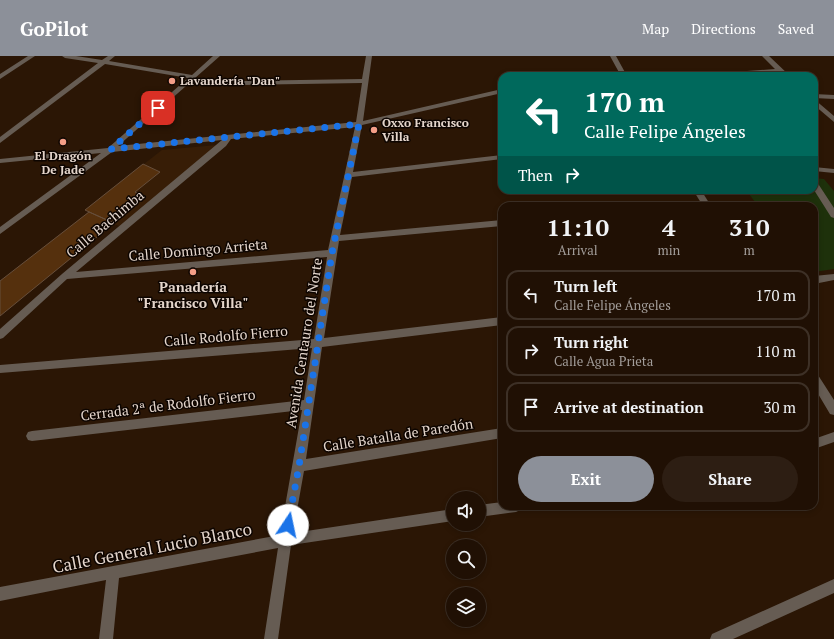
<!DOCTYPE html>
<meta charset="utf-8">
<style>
body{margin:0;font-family:"PT Serif",serif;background:#2d1e13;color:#f1f3f6;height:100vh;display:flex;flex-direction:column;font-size:15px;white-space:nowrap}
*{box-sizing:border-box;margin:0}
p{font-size:13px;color:#a29d9a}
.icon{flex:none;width:22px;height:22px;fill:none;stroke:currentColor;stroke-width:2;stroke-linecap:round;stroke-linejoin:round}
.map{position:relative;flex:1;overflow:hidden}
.sheet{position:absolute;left:498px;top:146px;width:320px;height:308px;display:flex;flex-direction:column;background:#201004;border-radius:12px;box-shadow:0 2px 6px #0003,0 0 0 1px #3d3026}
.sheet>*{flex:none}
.top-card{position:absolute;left:498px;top:16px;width:320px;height:122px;border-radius:12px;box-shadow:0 2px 6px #0003,0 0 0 1px #3d3026;background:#00695c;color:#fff;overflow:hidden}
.tools{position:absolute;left:446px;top:435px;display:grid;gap:8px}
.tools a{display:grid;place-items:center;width:40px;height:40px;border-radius:50%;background:#201004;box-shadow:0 2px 6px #0003,0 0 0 1px #3d3026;font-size:20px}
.pin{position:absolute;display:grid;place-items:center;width:34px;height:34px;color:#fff;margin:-17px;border-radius:8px;box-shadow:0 2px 6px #0006}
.me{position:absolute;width:44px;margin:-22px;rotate:11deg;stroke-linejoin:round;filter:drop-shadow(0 0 3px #0008)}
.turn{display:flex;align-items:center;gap:14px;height:84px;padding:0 20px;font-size:18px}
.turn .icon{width:52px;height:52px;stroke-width:2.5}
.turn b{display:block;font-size:28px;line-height:34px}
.then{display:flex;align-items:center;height:38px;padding:0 20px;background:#0003;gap:8px;font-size:15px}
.eta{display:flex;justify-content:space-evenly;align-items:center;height:68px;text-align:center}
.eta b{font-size:24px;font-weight:800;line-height:28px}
.button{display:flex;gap:8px;margin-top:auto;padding:8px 20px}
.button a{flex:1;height:46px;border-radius:24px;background:#8c9099;color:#fff;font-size:16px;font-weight:800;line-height:46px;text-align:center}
.button a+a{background:#2d1e13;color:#f1f3f6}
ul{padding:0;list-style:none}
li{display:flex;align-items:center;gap:12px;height:50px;margin:0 8px 6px;padding:0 12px;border:2px solid #3d3026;border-radius:12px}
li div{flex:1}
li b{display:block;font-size:15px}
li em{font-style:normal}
header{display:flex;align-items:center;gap:24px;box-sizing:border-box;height:56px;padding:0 20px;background:#8c9099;color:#fff}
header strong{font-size:19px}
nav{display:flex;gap:22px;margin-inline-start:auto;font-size:14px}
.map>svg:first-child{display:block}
</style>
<header>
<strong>GoPilot</strong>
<nav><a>Map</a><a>Directions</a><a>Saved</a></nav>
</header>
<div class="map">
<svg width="834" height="583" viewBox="0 0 834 583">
<rect width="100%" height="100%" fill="#2b1605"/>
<path fill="#371d06" d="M217,89L158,139L119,170L114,168L0,260V225L88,156L85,154L162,94Z"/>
<path fill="#1e310b" d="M814,122L824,123L834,135V213L814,216V150H758L746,134H814Z"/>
<path fill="#55300d" stroke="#664e3b" d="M143,108L160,116L135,136L143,140L111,166L85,154Z
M89,156L114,167L0,260V225Z"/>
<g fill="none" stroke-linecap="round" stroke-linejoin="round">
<path fill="#665c53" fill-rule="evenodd" d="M28,0H35L0,23V18Z
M62,0H76L102,4L108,0H115L109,5L192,19L213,0H220L118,90L356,66L362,27L243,29L240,27L243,25L362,23L366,0H372L363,65L502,33V37L362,69L353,116L502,99V103L352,121L340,179L502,164V170L339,185L324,282L502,261V269L322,291L306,403L502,372V382L304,415L293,477L453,453V465L291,489L278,583H264L278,492L119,522L113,583H99L106,524L0,545V531L280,479L302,354L32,385L28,384L26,380L28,376L32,375L304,344L312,292L0,317V309L314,283L327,201L67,223L3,282L0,283V273L62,218L222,84L112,96L0,178V171L101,97L0,107V103L108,92L188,22L105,8L0,87V81L98,7L65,2ZM355,71L328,194L76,216L226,90L231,83Z
M610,0H616L627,20H621Z
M762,0H769L790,20H783L779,16L730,20H703L706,18L775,13Z
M814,38L834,39V43L814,42Z
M814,43L834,60V66L814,49Z
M814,111L834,113V117L814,115Z
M814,125L817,126L834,152V162L831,161L814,134Z
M693,134H701L711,150H703Z
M834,218V224L814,228V220Z
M814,317L818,319L834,344V359L830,358L814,331Z
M834,376V386L814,393V383Z
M502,446V450H522L520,454L516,456L479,461V449Z
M834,523V537L733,583H710L712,578Z"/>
</g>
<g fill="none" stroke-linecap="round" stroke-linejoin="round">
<path stroke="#1a73e8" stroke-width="7" stroke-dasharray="0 12.6" d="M158,52L111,93L359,68L332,197L299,410L288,469"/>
</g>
<g fill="#f49e87" stroke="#0d0501" stroke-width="1.5">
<circle cx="172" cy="25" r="4"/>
<circle cx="374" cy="74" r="4"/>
<circle cx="63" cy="86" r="4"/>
<circle cx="193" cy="216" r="4"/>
</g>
<g text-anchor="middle" stroke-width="3" stroke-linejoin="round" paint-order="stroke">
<g font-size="12" font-weight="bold" fill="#e4d5cb" stroke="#0d0501" text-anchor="start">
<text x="180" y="29">Lavandería "Dan"</text>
<text x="382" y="71">Oxxo Francisco<tspan x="382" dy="14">Villa</tspan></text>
<text x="63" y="104" text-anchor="middle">El Dragón<tspan x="63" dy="14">De Jade</tspan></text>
</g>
<g font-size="14" fill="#e4d5cb" stroke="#0d0501">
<text transform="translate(105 168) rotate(-40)" y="5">Calle Bachimba</text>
<text transform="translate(198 194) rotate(-5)" y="5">Calle Domingo Arrieta</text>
<text transform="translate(226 280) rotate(-5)" y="5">Calle Rodolfo Fierro</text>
<text transform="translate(304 287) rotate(-81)" y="5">Avenida Centauro del Norte</text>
<text transform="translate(168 349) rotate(-7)" y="5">Cerrada 2ª de Rodolfo Fierro</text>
<text transform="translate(398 379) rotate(-9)" y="5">Calle Batalla de Paredón</text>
</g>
<g font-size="14" font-weight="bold" fill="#e4d5cb" stroke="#0d0501">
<text x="193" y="236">Panadería<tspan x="193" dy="16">"Francisco Villa"</tspan></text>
</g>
<g font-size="17" fill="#e4d5cb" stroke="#0d0501">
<text transform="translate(152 492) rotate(-11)" y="6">Calle General Lucio Blanco</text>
</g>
</g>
</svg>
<div class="tools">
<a><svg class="icon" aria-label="sound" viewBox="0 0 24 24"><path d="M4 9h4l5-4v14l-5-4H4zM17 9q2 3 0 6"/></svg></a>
<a><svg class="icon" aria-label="search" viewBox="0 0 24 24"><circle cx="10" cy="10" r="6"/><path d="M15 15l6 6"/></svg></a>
<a><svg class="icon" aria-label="layers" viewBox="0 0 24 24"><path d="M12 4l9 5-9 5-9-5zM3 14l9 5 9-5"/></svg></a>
</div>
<div class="pin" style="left:158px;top:52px;background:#d93025"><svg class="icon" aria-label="arrive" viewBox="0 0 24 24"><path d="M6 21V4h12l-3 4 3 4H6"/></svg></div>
<svg class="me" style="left:288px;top:469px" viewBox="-20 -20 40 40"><circle r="19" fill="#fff"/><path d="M0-13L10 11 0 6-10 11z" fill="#1a73e8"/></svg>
<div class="top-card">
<div class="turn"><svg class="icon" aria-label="left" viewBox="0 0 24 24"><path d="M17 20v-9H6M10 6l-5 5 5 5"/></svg><div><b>170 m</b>Calle Felipe Ángeles</div></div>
<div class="then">Then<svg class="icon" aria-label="right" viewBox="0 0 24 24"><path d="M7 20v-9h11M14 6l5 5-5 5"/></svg></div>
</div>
<section class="sheet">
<div class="eta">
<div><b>11:10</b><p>Arrival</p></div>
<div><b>4</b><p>min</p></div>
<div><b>310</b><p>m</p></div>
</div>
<ul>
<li><svg class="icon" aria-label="left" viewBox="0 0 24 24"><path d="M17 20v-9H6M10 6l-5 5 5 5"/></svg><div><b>Turn left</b><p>Calle Felipe Ángeles</p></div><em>170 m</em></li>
<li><svg class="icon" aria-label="right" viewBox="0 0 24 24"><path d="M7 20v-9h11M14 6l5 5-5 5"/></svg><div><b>Turn right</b><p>Calle Agua Prieta</p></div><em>110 m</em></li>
<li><svg class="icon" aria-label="arrive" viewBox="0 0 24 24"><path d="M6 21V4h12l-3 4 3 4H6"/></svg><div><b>Arrive at destination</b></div><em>30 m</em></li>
</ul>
<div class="button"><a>Exit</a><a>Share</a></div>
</section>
</div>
